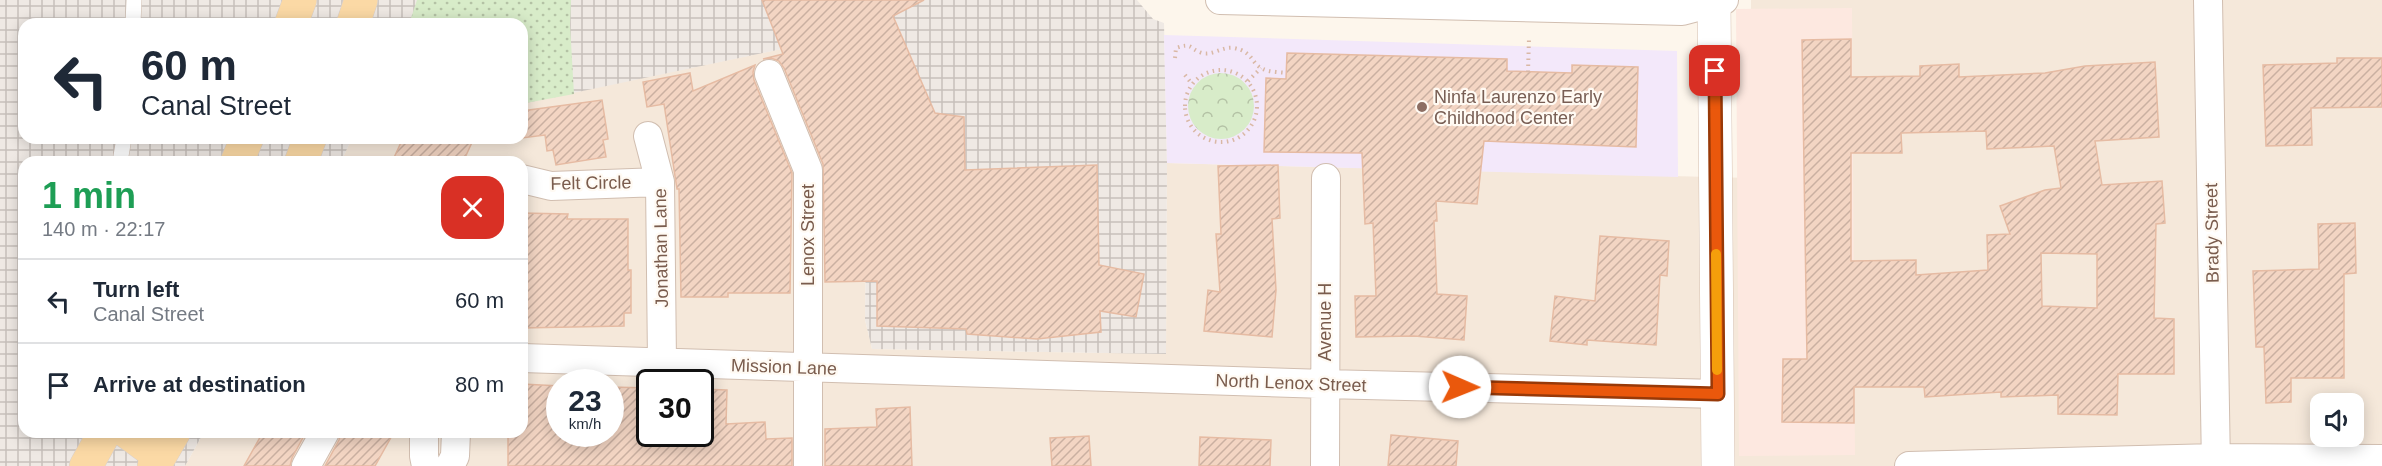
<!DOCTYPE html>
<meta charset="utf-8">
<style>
body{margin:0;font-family:Arial,sans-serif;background:#f6f6f7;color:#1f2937;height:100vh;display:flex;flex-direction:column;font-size:22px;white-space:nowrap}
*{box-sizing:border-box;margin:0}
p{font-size:20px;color:#747a83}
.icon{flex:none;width:33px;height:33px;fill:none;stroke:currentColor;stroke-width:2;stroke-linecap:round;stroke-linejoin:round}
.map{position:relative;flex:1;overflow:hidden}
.drawer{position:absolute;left:18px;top:156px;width:510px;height:282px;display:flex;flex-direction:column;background:#fff;border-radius:18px;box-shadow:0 3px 15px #0003}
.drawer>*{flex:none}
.guide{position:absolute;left:18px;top:18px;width:510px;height:126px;border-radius:18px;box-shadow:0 3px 15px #0003;background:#fff;color:#1f2937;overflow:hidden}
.buttons{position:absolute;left:2310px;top:393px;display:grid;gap:12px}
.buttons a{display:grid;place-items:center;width:54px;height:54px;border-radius:12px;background:#fff;box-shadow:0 3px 15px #0003;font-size:30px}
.speed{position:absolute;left:546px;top:369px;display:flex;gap:12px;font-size:30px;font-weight:700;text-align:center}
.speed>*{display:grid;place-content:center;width:78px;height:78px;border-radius:50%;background:#fff;box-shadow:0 3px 15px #0003;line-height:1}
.speed small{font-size:15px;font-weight:400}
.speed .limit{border:3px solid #111;border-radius:9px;background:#fff;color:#111}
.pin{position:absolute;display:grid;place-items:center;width:51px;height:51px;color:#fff;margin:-26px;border-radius:12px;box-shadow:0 3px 9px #0006}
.me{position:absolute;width:66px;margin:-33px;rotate:91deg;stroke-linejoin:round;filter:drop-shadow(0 0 4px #0008)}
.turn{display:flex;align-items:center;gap:21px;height:126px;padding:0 24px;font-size:27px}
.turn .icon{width:78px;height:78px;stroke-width:2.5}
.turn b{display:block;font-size:42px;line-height:51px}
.round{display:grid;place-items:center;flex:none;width:63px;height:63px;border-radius:18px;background:#f6f6f7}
.summary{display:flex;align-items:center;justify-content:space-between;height:102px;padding:0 24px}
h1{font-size:36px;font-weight:600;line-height:45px;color:#1e9e55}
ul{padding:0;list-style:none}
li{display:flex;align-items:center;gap:18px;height:84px;padding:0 24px;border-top:2px solid #e0e1e3}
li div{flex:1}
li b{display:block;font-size:22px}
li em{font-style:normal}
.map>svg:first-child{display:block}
</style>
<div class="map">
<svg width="2382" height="466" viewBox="0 0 2382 466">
<defs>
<pattern id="industrial-grid" width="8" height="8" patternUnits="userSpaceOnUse" patternTransform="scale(1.5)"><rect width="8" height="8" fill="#efe9e4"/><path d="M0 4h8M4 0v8" fill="none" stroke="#c7c0bb"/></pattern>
<pattern id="grass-dots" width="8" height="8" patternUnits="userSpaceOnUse" patternTransform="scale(1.5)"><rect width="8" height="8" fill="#d8ecc9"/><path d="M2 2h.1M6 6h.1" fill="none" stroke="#b4c2a5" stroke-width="1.8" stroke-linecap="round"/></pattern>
<pattern id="park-crowns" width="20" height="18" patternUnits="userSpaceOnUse" patternTransform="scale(1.5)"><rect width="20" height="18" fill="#d8ecc9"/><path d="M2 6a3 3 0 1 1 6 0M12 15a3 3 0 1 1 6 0" fill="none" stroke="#b4c2a5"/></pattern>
<pattern id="building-hatch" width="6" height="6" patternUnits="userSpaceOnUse" patternTransform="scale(1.5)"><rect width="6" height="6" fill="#f3d5c3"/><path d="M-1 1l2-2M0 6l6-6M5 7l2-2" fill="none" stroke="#cab0a1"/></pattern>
</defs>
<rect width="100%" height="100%" fill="#fdf6ec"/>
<path fill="#f5e8da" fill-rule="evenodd" d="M1751,0H2382V466H185L204,432H522V162H341L352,138H522V84L526,102L820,41L867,153L865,320L872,349L1166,354L1167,163L1750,178ZM560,382H610V434H560ZM650,382H700V434H650ZM2320,404H2354V436H2320Z"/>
<path fill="#fde8e0" d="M1852,8L1855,455L1739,456L1736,9Z"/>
<path fill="url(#industrial-grid)" d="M0,0H1137L1153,19L1164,23L1167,163L1166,354L872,349L865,320L867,153L820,41L526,103L522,84V24H24V138H352L341,162H24V432H204L185,466H0Z"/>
<path fill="#f3e8fa" d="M1164,35L1677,51L1678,177L1167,163Z"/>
<path fill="url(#grass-dots)" d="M417,0H571L570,25L574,94L526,103L522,84V24H409Z"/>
<path fill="url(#park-crowns)" d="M1188 106a33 33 0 1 1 66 0a33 33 0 1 1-66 0Z"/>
<path fill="url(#building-hatch)" stroke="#e6bba3" stroke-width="1.5" fill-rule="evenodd" d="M762,0H924L893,16L935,113L964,117L965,170L1097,165L1099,265L1144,274L1136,317L1100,311L1101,332L1037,339L967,334L966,329L877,326V281L825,282L823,164L784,68L779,61L771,58L763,59L783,54Z
M1851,39V77L1920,76V66L1959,64V77L2045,73L2085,66L2155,62L2159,137L2095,141L2102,185L2162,181L2165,223L2156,224L2154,318L2174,319V374H2118L2117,415L2058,414V395L2001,397V392L1925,397L1924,387H1854V423L1782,422L1783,359H1807L1802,40ZM1986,131L1987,149L2054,146L2061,188L2045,190L2000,206L2010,234L1987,235L1988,270L1916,275V260L1851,261V153H1902L1901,133ZM2041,253L2097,254V308L2042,306Z
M1287,53L1507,59V71L1572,73V65L1638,67L1636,147L1484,141L1477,204L1436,201L1437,221H1434L1437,294L1467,296L1464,340L1414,336L1356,337L1355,296H1376L1373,223L1365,224L1362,153L1264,152L1266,78L1286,79Z
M2337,58H2382V107L2311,108L2312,145L2266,146L2263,65L2337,63Z
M755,65L753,72L754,80L792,173L790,293H728V297H681L679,189H677L664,104L647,107L643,82L690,73L693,91Z
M602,100L608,139L603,140L606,157L556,165L553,150L547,151L545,135L522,138V111Z
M403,138H474L463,162H392Z
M1278,165L1280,218L1272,219L1276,290L1272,337L1204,331L1208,290L1220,292L1216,234H1221L1218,166Z
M522,213L568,214L567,219H628V270H631V313H624V326L522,328Z
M2355,223L2356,273L2344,274V378H2291V402L2266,403L2264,347H2256L2253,271L2319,269L2318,224Z
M1600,236L1669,241L1667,276L1660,275L1656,345L1587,340V345L1550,341L1555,296L1595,301Z
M522,384L560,386V434H610V387L650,388V434H700V389L727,390L726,424L765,422L766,439L792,438V466H508V432H522Z
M910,407L912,466H825V429L877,427L876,409Z
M263,432H306L292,458L290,466H244Z
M341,432H394L375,466H325L339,440Z
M1391,435L1458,441L1456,466H1388Z
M1089,436L1091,466H1052L1050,438Z
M1200,437L1271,440L1270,466H1199Z"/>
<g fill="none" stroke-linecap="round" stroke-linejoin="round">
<defs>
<path id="lane" d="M133,24L134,0
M120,162L124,138"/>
<path id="street" d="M1220,0L1682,11L1724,0
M2208,0L2216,466
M769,74L808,170V466
M648,136L660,182L662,362
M522,179L551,186L660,182
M522,358L1325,384L1718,394
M424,432V456L426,466
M306,466L325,432
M450,466L455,456L456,432
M1325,466L1326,178
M1909,466L2216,458L2382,459"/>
<path id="secondary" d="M1714,0L1718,466"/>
<path id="primary" d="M291,24L300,0
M353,24L361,0
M237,162L247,138
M301,162L310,138
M127,432L160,456
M86,466L105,432
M154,466L174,432"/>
</defs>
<use href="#lane" stroke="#d1beb0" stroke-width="16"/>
<use href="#street" stroke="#d1beb0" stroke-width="30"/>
<use href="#secondary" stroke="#d6c0b0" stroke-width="34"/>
<use href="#primary" stroke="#dad1cd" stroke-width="34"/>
<path stroke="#d9b8a5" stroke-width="4" stroke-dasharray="1.5 4.5" stroke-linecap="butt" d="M1175,58L1176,48C1193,42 1189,49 1202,53C1212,56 1223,46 1234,48C1254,52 1250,63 1263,69C1269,72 1279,72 1286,73
M1185 106a36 36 0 1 1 72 0a36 36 0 1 1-72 0Z
M1528,72L1529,38
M1185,75L1192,84
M1248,81L1261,68"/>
<use href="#lane" stroke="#fff" stroke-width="15"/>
<use href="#street" stroke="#fff" stroke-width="28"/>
<use href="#secondary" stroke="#fff" stroke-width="33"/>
<use href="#primary" stroke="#fbd9a5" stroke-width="33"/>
</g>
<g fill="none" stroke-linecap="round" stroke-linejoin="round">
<defs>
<path id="route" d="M1460,387L1718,394L1715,71"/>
</defs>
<use href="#route" stroke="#983908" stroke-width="15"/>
<use href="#route" stroke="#ea580c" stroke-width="10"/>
<path stroke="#f59e0b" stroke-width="10" d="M1716,254L1717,370"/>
</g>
<circle fill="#8d6e63" stroke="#fffaf3" stroke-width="2" cx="1422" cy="107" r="6"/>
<g text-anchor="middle" stroke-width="4.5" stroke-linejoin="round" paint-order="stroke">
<g font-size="18" fill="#785e54" stroke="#fffaf3" text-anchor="start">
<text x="1434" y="103">Ninfa Laurenzo Early<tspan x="1434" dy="21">Childhood Center</tspan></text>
</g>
<g font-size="18" fill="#7a5c4d" stroke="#fffaf3">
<text transform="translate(591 183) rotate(-1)" y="6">Felt Circle</text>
<text transform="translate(2212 233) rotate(-91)" y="6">Brady Street</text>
<text transform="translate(808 235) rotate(-90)" y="6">Lenox Street</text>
<text transform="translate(661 248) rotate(-91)" y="6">Jonathan Lane</text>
<text transform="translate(1325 322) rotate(-90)" y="6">Avenue H</text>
<text transform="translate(784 367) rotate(2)" y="6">Mission Lane</text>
<text transform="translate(1291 383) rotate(2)" y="6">North Lenox Street</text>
</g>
</g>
</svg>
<div class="buttons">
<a><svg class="icon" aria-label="sound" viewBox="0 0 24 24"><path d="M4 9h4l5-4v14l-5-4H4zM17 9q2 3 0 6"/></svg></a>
</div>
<div class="speed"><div>23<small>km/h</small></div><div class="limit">30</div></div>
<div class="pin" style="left:1715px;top:71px;background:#d93025"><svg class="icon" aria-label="arrive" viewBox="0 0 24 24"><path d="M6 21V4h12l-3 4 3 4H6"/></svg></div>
<svg class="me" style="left:1460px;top:387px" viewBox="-20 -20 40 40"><circle r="19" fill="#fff"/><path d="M0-13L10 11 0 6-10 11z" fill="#ea580c"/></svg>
<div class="guide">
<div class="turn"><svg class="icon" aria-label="left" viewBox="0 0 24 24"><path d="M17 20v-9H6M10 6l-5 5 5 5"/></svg><div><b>60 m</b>Canal Street</div></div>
</div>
<section class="drawer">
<div class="summary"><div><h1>1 min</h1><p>140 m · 22:17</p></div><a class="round" style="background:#d93025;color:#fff"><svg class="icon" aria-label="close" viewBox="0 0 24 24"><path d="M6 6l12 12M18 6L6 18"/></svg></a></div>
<ul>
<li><svg class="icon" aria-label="left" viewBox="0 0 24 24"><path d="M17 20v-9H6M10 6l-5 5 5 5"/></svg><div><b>Turn left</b><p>Canal Street</p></div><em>60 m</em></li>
<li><svg class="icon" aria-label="arrive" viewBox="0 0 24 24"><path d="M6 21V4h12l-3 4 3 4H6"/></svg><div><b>Arrive at destination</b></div><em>80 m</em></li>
</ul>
</section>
</div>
